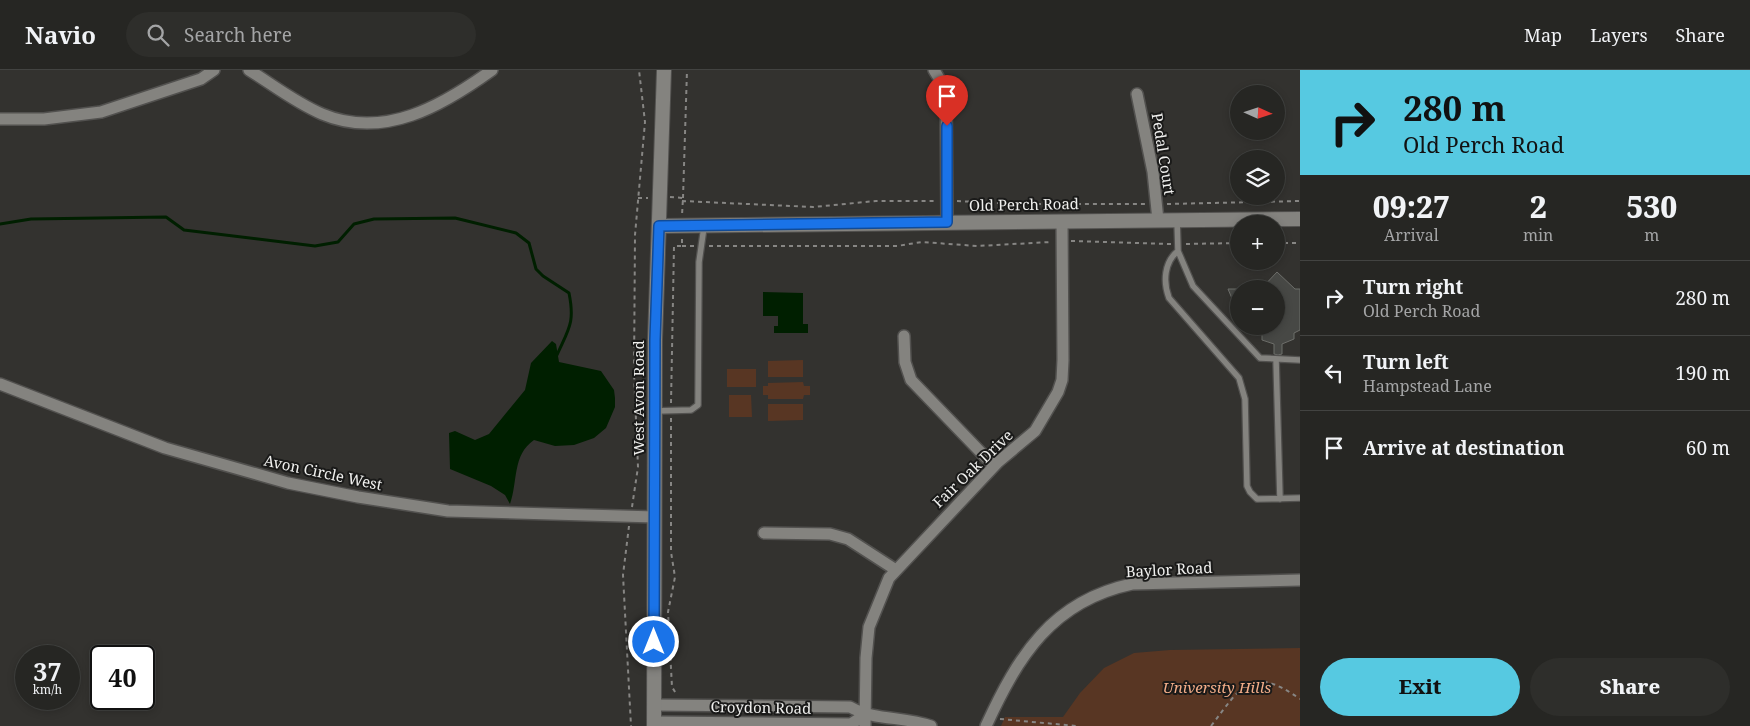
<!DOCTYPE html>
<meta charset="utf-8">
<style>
body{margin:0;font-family:"Noto Serif",serif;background:#2e2e2b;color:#f1f3f6;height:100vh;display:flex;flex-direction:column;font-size:19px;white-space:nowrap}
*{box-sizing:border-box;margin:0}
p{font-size:16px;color:#a4a5a6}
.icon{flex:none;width:28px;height:28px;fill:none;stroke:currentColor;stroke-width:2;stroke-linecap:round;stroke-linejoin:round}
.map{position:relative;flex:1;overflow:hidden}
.sheet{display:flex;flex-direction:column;background:#262623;width:450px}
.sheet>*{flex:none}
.banner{background:#56c9e1;color:#111;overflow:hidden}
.needle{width:32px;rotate:93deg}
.buttons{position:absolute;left:1230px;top:15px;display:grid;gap:10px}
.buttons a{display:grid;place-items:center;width:55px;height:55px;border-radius:50%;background:#262623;box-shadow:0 2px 8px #0003,0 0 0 1px #424341;font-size:25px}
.speed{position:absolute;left:15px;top:575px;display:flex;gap:10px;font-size:25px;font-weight:700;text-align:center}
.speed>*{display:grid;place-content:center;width:65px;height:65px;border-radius:50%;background:#262623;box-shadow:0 2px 8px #0003,0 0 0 1px #424341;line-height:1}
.speed small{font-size:12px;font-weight:400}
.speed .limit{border:2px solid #111;border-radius:8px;background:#fff;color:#111}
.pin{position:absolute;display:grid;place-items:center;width:42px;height:42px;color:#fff;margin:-51px -21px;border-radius:50% 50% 50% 0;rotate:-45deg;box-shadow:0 0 5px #0007}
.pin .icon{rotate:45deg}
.me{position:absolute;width:55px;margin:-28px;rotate:0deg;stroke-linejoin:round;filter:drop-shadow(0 0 4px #0008)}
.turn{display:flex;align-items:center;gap:18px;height:105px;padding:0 20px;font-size:22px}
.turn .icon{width:65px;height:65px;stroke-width:2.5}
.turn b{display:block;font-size:35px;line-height:42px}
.eta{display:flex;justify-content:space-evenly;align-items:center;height:85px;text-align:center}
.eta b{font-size:30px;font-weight:800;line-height:35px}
.cta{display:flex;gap:10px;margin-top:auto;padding:10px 20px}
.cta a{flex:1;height:58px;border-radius:30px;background:#56c9e1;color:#111;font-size:20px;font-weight:800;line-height:58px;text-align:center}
.cta a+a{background:#2e2e2b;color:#f1f3f6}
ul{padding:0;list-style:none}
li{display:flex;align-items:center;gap:15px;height:75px;padding:0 20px;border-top:1px solid #424341}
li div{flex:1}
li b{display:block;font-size:19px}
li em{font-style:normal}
header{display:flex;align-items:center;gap:30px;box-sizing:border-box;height:70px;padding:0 25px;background:#262623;border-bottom:1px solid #424341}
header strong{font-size:24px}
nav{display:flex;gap:28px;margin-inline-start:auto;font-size:18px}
.search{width:350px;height:45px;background:#2e2e2b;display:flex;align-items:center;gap:12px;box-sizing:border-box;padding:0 18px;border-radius:28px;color:#a4a5a6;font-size:19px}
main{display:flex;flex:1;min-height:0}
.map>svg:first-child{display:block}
</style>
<header>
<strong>Navio</strong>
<div class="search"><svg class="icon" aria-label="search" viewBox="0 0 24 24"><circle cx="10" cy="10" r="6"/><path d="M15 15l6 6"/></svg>Search here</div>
<nav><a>Map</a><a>Layers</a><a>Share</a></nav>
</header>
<main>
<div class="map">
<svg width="1300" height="656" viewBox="0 0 1300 656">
<rect width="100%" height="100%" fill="#33322f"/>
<path fill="#583623" d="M803,290V307H768V291Z
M727,299H756V317H727Z
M803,312L804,316H810V325H804L803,329H768V325H763V316H768V313Z
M729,325H751L752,347H729Z
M768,334H803V350L768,351Z
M1300,578V656H1001L1005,647H1063L1080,623L1104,598L1134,583L1170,580Z"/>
<path fill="#001f00" d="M763,222L803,223V254H808V263H774V256H778V246H763Z
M552,271L556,274L559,292L601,301L614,320L615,328V337L606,358L594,368L574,375L555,376L534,370C512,385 518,412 510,434L505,425L491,416L450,399L449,363L455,361L475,370L489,364L525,320L531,293Z"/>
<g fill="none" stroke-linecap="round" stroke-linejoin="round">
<path stroke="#001f00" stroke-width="3" d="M0,154L31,149L166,147L184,160L315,176L338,172L354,154L374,149L455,148L516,163L529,173L536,199L543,206L569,223C575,253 569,258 557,285"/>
</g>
<path fill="#474845" stroke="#6d6e6a" d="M1277,202L1295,219H1300V260L1294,263V269L1282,274V284L1278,285L1274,284V274L1262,270V263L1246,256H1276V219H1261Z
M1228,219H1239V245Z"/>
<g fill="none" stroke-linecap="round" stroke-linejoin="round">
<defs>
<path id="service" d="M1177,150L1178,181C1164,192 1163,212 1169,228L1239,308L1245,329L1247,416L1250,422L1257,429L1300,428
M1178,181L1193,216L1260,288L1300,290
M1276,289L1280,429
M655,341L691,340L698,335L699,192L704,157"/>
<path id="minor" d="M249,0C273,15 296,33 322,44C384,70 442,36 492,0
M934,0L946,20L947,152
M1137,24L1153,102L1158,150
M0,49H44L101,42L201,9L214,0
M904,266L905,292L911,310L994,396
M0,314L165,378L288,413L358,427L448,441L655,447
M764,463L830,464L848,469L896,500
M654,635L850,637C875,651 904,646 931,656
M654,652L851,654L865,645
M865,656L866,588L869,557L889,508L998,392L1035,361L1058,322L1062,310L1063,290L1062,151
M986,656C1018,586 1052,531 1132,514L1300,510"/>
<path id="tertiary" d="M659,156L1300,149
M654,656L655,270L664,0"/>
</defs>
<use href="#service" stroke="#52514f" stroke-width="8"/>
<use href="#minor" stroke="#52514f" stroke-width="14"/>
<use href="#tertiary" stroke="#52514f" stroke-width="16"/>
<path stroke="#878684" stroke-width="2" stroke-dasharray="4 4" stroke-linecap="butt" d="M670,127L683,128L682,145
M638,128H648
M683,128L687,0
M682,131L813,137L876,131H937
M957,131L1015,134H1147
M1167,134L1300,131
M1071,171L1171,174
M1276,173H1300
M1186,174L1239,173
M682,176H695
M709,176H897L922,172L977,176L1051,172
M671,333L674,176H682V168
M671,348V482L675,507L668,542L672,617L677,625
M632,437L638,397L634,303L635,165L645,52L639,0
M629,456L623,505L631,656
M1000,649L1077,656
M1211,656C1242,616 1250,594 1300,629"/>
<use href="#service" stroke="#84837f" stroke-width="5.5"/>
<use href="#minor" stroke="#84837f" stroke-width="11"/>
<use href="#tertiary" stroke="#84837f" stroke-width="14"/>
</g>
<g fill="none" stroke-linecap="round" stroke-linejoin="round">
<defs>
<path id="route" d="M654,572L655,270L659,156L947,152V56"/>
</defs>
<use href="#route" stroke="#114b97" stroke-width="12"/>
<use href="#route" stroke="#1a73e8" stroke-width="9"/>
</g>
<g text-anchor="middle" stroke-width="4" stroke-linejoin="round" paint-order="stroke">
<g font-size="15" fill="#efefed" stroke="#1a1a19">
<text transform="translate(1163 84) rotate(81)" y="5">Pedal Court</text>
<text transform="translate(1024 135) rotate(-1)" y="5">Old Perch Road</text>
<text transform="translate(639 328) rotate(-90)" y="5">West Avon Road</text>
<text transform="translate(973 399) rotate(-44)" y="5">Fair Oak Drive</text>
<text transform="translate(323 403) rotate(12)" y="5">Avon Circle West</text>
<text transform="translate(1169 500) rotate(-3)" y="5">Baylor Road</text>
<text transform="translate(761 638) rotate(1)" y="5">Croydon Road</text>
</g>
<g font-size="15" font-style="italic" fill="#f4ae89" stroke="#1a1a19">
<text x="1217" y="623">University Hills</text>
</g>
</g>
</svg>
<div class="buttons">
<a><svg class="needle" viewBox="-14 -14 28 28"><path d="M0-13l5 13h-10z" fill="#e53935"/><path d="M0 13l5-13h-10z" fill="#a4a5a6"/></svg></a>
<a><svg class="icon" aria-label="layers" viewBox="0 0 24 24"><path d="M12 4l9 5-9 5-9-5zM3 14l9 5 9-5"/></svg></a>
<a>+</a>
<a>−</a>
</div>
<div class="speed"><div>37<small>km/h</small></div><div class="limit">40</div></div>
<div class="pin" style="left:947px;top:56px;background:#d93025"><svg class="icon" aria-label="arrive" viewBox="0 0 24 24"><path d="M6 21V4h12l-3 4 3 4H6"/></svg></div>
<svg class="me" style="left:654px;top:572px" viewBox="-20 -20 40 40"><circle r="17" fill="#1a73e8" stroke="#fff" stroke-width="3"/><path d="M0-11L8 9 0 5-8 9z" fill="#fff"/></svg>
</div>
<section class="sheet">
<div class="banner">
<div class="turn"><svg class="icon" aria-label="right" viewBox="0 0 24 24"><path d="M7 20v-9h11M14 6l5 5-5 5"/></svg><div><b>280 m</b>Old Perch Road</div></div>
</div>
<div class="eta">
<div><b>09:27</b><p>Arrival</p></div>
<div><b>2</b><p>min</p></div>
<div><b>530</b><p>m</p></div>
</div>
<ul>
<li><svg class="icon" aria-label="right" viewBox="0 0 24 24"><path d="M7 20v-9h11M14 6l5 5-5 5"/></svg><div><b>Turn right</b><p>Old Perch Road</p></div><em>280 m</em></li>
<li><svg class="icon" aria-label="left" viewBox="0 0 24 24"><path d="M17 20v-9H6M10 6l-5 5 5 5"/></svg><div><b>Turn left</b><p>Hampstead Lane</p></div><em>190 m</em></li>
<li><svg class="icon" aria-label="arrive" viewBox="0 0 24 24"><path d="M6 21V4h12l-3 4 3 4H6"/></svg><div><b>Arrive at destination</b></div><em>60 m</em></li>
</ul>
<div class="cta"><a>Exit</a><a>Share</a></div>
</section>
</main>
